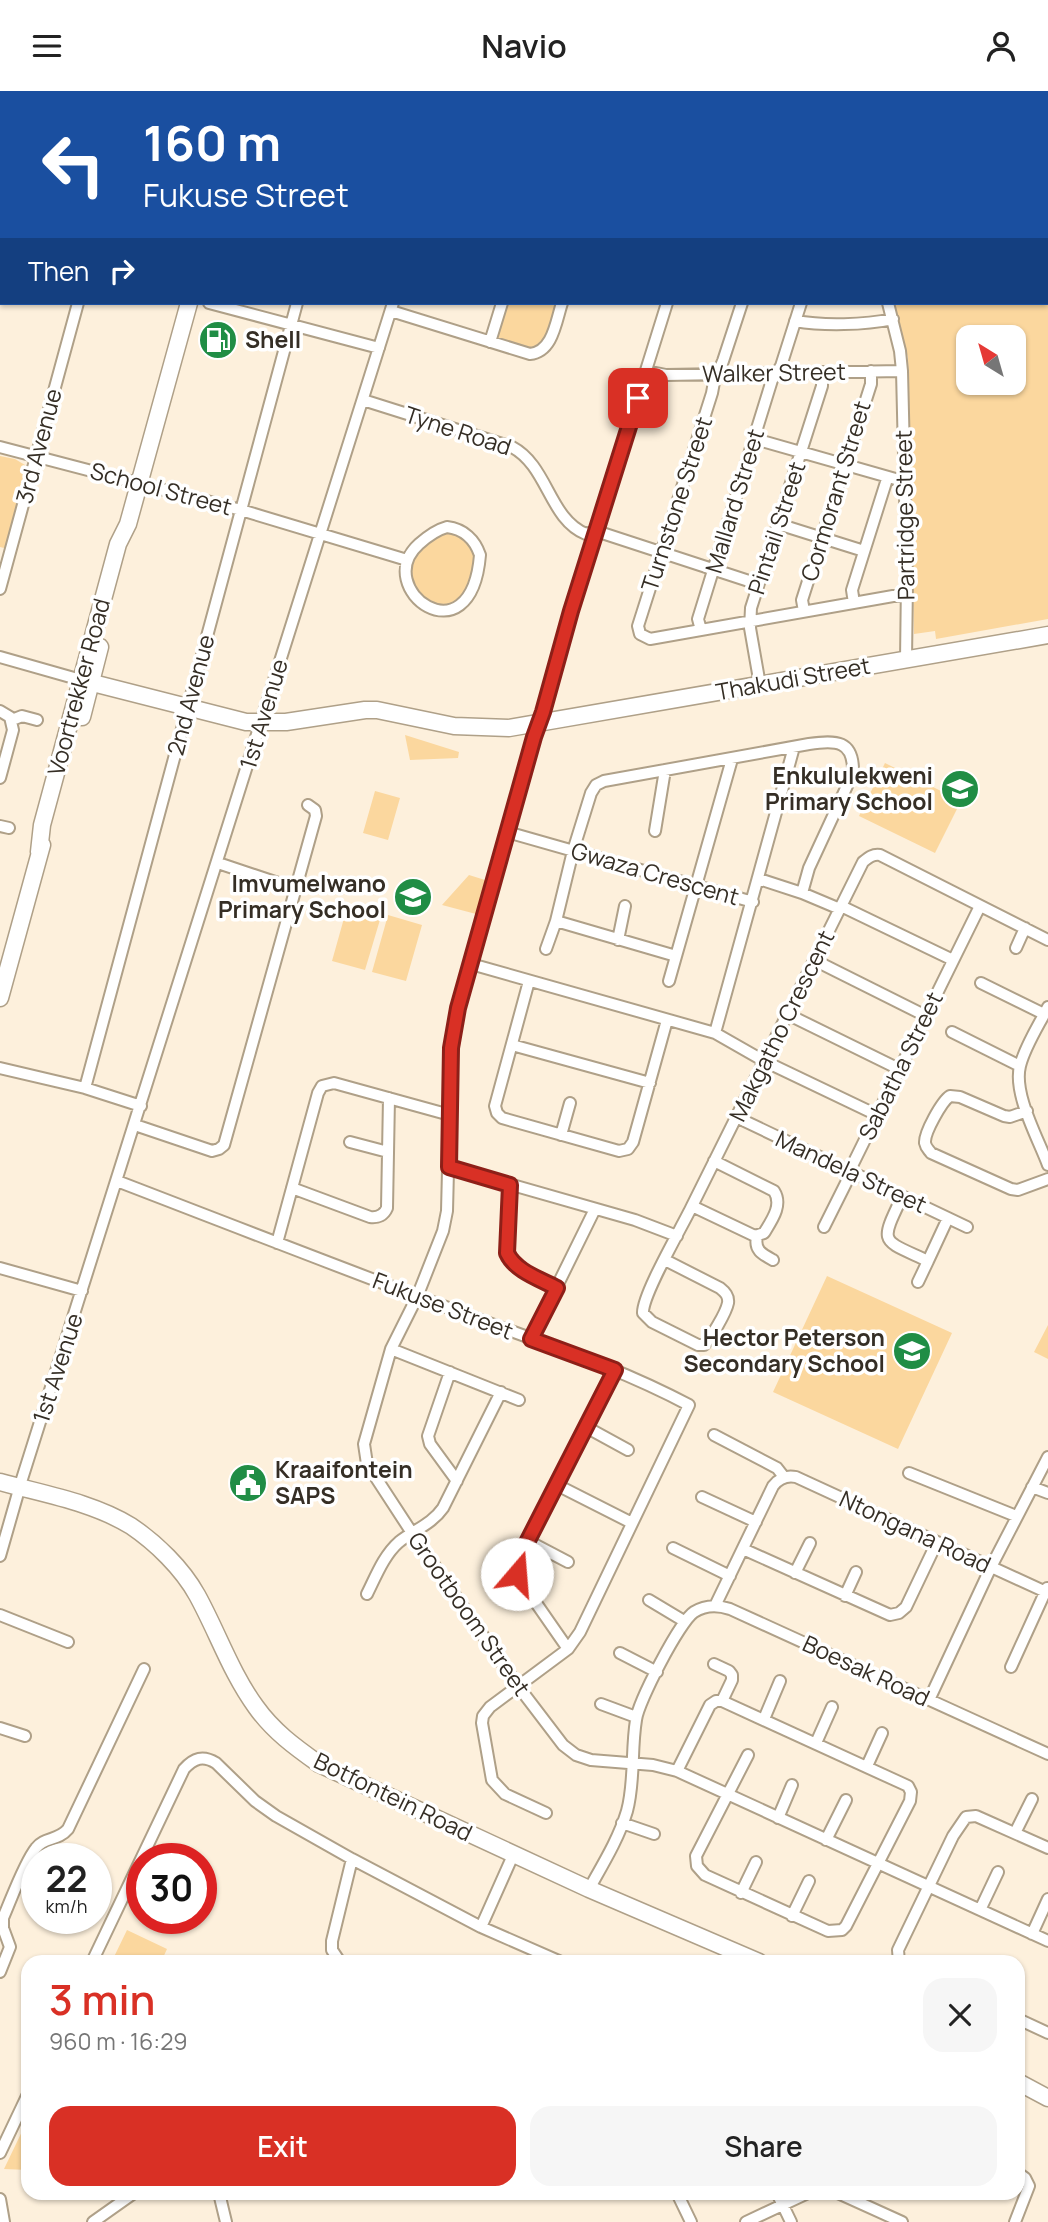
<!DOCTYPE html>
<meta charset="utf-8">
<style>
body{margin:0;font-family:Manrope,sans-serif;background:#f6f6f6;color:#222;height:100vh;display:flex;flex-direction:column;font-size:26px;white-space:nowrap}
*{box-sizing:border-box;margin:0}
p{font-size:23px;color:#767676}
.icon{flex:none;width:38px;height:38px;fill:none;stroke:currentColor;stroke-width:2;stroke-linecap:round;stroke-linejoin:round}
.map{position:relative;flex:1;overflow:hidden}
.panel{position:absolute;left:21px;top:1864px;width:1004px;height:245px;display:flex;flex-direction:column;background:#fff;border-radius:21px;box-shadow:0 2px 5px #0004}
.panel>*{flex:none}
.top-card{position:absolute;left:0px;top:0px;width:1048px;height:214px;box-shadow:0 2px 5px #0004;background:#1a4fa0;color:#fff;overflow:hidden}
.needle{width:46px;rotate:323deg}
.buttons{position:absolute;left:956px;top:234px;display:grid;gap:14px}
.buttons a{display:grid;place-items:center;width:70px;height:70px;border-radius:14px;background:#fff;box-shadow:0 2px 5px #0004;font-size:35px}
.speed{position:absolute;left:21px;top:1752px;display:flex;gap:14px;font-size:35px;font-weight:700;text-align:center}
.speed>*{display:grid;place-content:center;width:91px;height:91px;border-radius:50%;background:#fff;box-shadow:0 2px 5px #0004;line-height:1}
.speed small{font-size:18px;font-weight:400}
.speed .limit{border:10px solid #d22;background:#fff;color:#111}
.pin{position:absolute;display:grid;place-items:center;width:60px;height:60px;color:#fff;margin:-30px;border-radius:14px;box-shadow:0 4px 10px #0006}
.me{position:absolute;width:77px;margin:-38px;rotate:18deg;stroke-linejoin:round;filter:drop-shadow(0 0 5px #0008)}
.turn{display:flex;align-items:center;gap:24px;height:147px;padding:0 28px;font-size:32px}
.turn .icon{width:91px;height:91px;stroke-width:2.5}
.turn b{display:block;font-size:49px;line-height:60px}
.then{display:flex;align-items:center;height:66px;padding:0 28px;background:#0003;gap:14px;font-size:26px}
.round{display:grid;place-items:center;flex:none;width:74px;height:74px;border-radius:21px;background:#f6f6f6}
.head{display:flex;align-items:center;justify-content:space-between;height:119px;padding:0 28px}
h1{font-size:42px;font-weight:600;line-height:52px;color:#d93025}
.primary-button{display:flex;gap:14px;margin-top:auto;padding:14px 28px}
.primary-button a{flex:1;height:80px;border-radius:21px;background:#d93025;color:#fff;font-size:28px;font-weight:600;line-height:80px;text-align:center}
.primary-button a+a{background:#f6f6f6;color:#222}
header{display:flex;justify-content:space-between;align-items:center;height:91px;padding:0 28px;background:#fff;font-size:32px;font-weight:600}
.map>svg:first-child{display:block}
</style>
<header><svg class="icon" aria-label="menu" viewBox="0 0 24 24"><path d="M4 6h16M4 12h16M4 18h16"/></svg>Navio<svg class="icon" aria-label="person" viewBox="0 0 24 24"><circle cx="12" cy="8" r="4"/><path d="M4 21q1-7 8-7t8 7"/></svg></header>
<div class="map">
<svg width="1048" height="2131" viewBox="0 0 1048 2131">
<rect width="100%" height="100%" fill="#fdf0dc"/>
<path fill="#fbd79e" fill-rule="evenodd" d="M899,0H1048V528L936,548L935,540L914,543L908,267L894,212H1046V2H891ZM968,247H1013V292H968Z
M506,212H558L551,236L541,255L531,258L500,250L497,246Z
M0,365L15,368L25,374L26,388L8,458L0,456Z
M447,442C492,447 471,489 458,513L434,515C413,498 399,477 423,456C431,449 437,444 447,442Z
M405,644L459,661L458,667L410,669Z
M885,672L961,710L935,762L859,725Z
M375,700L400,707L388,749L363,742Z
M469,784L485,789L476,823L442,814Z
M348,813L382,822L365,879L332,870Z
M388,824L422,834L406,890L372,881Z
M827,1185L952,1242L898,1358L773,1301Z
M1048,1234V1268L1034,1261Z
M127,1839L167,1858L161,1871L112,1870Z
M28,2028V2079L4,2078Z"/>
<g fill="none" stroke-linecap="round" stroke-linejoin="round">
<defs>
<path id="street" d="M172,0L179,2
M761,0L763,2
M835,0V2
M27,2V0
M136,2L137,0
M354,2L355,0
M460,2L461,0
M558,2L559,0
M599,2L619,0
M822,2L826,0
M0,103L2,96
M209,212L379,257
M667,212L571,520L543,621L534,646L458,917L451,957L447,1120L443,1140L417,1206L391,1258L364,1353L367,1373L412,1442L518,1595L563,1654L576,1664L591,1669L653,1674L677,1680L1048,1850
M742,212L723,270L714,291L712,302L638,535L640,543L650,548L893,505H906
M888,212L900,260L902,280L907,489L906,569
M391,220L530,263C553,261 556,230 562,212
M795,230C824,235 864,234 893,228
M490,251L502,212
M646,280L666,284L902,280
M363,309L512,356C548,375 549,428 586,443L596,440L758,493
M755,348L906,391
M0,356L241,419L407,469
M778,433L864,460
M447,436C464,438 475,449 480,464C471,572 370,497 419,453C428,445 436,439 447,436Z
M0,498L78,212
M854,512L852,499L887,388
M804,520L802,509L871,293V280
M701,539L698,528L772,289L781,275L801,212
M0,566L81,589
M760,594L750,537L751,517L822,295V281
M0,620L10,626L13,639L0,687
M12,629L22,625L37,629
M0,735L9,737
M655,740L665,679
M507,741L753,811
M218,772L296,798
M759,788L802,802L840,818
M841,815L953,869
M618,849L625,815
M1016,857L1025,837
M546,858L556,830
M676,865L556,830L573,760L591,702L596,694L604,690L809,653C836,649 854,649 853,682L809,777L802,802
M814,869L926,925
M471,873L715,942L764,970L877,1024
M529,890L495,1015L497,1022L502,1027L619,1060L628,1058L633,1051L667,929
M669,890L732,668
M981,892L1044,923
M1048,916C1039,934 1025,955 1020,975C1013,1003 1038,1047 1048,1074
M787,923L899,978
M952,941L1020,975
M715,942L794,656
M512,954L650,992
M0,977L85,997L141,1015
M85,997L297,212
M1027,1020L1010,1026L1004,1025L960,1006L950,1005C942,1010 924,1042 925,1052C926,1057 928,1058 931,1062L1011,1098L1018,1099L1048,1088
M736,1026L967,1136
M135,1034L212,1060L219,1058L224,1054L316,725L315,719L308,714
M561,1044L570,1012
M350,1051L388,1061
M449,1076L635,1129L677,1145
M117,1090C229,1133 341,1177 454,1219C533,1249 614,1274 689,1314L580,1541L568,1558L490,1616L483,1625L482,1632L492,1689L505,1703L546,1722
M510,1094L507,1162C514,1180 540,1188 557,1197
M292,1097L370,1126C378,1127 384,1124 387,1117L389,1007
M902,1106C879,1154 881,1148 928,1170L948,1127
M692,1115L755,1145L764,1142C772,1129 783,1114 774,1100L714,1070
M824,1136L846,1092L849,1081L980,815
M757,1146C754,1159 762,1163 773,1169
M277,1152L318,1002L322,995L334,992L450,1024
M665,1169L720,1197C725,1201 729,1205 728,1212C726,1222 711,1247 704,1254H698L652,1231L643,1222C642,1204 682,1136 692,1115L863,771C869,766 873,763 880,764L1048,849
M0,1177L82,1200
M918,1191L928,1170
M531,1248L595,1118
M391,1258L519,1309
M450,1281L428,1345L430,1353L457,1390
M586,1336L628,1359
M714,1344L777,1377L784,1386
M909,1382L1016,1425
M557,1394L632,1432
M1032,1396L1048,1402
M702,1406L756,1431
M528,1450L568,1471
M673,1457L730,1485
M743,1458L890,1524L899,1522L906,1516L937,1451
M0,1465L22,1388L393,212
M795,1482L810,1452
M367,1503C376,1485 384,1464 399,1451C414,1439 432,1433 443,1417L501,1301
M845,1505L856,1481
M649,1509L684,1530
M715,1515L773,1395C779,1387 786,1384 796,1386L1048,1502
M0,1524L68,1551
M568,1558L518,1486L517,1473L615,1279
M620,1562L657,1581
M714,1573L729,1580L732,1584V1589L722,1610
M1011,1576L1047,1497
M929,1609L991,1476L1048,1366
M601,1613L636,1626
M764,1628L780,1590
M0,1637L25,1645
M816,1652L832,1616
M867,1675L882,1642
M677,1680L710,1614L716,1610H722L908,1695L911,1701L910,1710L846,1835L842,1839L828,1840L705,1784L697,1775L696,1765L748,1664
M778,1727L792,1694
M622,1732L654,1743
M1015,1742L1032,1708
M826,1749L846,1709
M589,1798C603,1773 619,1747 627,1720C635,1691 631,1659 636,1629C638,1611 680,1530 694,1521C705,1514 718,1514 730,1518L1048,1663
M741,1802L756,1771
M980,1819L998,1781
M792,1825L809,1790
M481,1836L514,1762
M1032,1843L1048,1808
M92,1871L184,1678C194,1667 203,1664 216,1672L255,1710L276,1725L352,1768L481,1836L561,1871
M340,1871L332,1859V1850L352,1768
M899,1871L898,1859L953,1745L966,1726L976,1725L1048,1757
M0,1881L10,1856L3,1837V1827C11,1809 24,1772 36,1757C44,1746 58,1750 68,1738L144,1578
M1018,1928L1048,1942
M0,2062L28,2003
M219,2102L226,2131
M677,2102L691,2131
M777,2102L791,2131
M838,2102L902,2131
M0,2108L4,2131
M93,2131L134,2102
M746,2131L808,2102
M1015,2131L1029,2095L1025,2087L1018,2082"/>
<path id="secondary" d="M245,2L246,0
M81,589L246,631H286L365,619H377L454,635L509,637L1048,544
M82,626L100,556
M39,761L42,734L118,453L128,433L189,212
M0,907L42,754
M0,1391C43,1403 92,1411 131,1435C156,1452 182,1477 197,1504C217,1540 231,1582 256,1616C273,1640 295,1656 319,1673L589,1798L759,1871
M1018,1991L1048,2007"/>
</defs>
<use href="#street" stroke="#afa088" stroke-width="14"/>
<use href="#secondary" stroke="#afa088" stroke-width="19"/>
<use href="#street" stroke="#fff" stroke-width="10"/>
<use href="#secondary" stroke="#fff" stroke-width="16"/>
</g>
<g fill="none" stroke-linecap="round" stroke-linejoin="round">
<defs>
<path id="route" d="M517,1483L518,1469L615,1279L531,1248L557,1197C540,1188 515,1180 507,1162L510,1094L449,1076L451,957L458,917L534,646L543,621L571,520L638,307"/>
</defs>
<use href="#route" stroke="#8d1f18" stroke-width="18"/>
<use href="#route" stroke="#d93025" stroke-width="12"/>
</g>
<defs>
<symbol id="fuel-disc" viewBox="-11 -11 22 22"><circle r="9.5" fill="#208d45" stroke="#fff"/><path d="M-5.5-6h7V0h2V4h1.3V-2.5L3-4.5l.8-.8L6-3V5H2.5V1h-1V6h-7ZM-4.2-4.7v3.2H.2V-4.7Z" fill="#fff"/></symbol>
<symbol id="school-disc" viewBox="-11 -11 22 22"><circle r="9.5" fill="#208d45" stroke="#fff"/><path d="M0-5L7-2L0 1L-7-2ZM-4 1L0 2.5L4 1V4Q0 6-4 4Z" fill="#fff"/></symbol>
<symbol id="civic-disc" viewBox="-11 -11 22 22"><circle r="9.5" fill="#208d45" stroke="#fff"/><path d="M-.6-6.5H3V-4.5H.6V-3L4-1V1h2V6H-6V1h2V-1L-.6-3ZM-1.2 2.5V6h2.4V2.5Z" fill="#fff"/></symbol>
</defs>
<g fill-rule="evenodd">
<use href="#fuel-disc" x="196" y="227" width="44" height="44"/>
<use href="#school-disc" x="938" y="676" width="44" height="44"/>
<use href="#school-disc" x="391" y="784" width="44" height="44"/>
<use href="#school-disc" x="890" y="1238" width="44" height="44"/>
<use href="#civic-disc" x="226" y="1370" width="44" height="44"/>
</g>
<g text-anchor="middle" stroke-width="7" stroke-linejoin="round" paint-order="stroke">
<g font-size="23" font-weight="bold" fill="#352e25" stroke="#fff" text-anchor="end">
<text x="245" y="257" text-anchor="start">Shell</text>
<text x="933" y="693">Enkululekweni<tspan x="933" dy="26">Primary School</tspan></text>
<text x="386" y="801">Imvumelwano<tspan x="386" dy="26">Primary School</tspan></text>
<text x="885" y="1255">Hector Peterson<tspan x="885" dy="26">Secondary School</tspan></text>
<text x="275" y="1387" text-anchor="start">Kraaifontein<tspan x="275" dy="26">SAPS</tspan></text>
</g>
<g font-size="23" fill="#352e25" stroke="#fff">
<text transform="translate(774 282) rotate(-1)" y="8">Walker Street</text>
<text transform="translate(458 340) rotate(18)" y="8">Tyne Road</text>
<text transform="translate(39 355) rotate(-75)" y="8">3rd Avenue</text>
<text transform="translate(161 398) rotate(15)" y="8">School Street</text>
<text transform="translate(836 400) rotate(-73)" y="8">Cormorant Street</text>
<text transform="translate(735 410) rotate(-73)" y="8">Mallard Street</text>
<text transform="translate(677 413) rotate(-72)" y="8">Turnstone Street</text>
<text transform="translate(905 424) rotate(-91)" y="8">Partridge Street</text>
<text transform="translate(777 437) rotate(-72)" y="8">Pintail Street</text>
<text transform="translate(793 588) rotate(-10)" y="8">Thakudi Street</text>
<text transform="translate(79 596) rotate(-75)" y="8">Voortrekker Road</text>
<text transform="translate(191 604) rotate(-75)" y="8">2nd Avenue</text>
<text transform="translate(264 623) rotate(-73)" y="8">1st Avenue</text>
<text transform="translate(655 783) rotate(16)" y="8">Gwaza Crescent</text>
<text transform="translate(782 935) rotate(-64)" y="8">Makgatho Crescent</text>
<text transform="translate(901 975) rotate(-64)" y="8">Sabatha Street</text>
<text transform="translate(851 1081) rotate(25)" y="8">Mandela Street</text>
<text transform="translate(443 1215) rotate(21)" y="8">Fukuse Street</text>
<text transform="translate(58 1277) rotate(-72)" y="8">1st Avenue</text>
<text transform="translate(915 1441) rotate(25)" y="8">Ntongana Road</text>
<text transform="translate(469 1523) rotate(55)" y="8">Grootboom Street</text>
<text transform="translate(866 1580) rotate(25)" y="8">Boesak Road</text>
<text transform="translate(393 1706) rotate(26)" y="8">Botfontein Road</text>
</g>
</g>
</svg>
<div class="buttons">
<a><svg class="needle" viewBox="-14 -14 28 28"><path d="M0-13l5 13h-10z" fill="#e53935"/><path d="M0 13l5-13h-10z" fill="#767676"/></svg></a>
</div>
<div class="speed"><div>22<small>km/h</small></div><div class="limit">30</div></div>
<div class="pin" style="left:638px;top:307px;background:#d93025"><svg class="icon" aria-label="arrive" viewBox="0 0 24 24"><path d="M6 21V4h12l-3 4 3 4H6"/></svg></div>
<svg class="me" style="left:517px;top:1483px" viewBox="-20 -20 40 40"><circle r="19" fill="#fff"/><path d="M0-13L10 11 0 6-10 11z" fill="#d93025"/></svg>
<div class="top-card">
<div class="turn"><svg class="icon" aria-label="left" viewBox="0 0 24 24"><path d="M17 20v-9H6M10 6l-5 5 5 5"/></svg><div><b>160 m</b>Fukuse Street</div></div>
<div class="then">Then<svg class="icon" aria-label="right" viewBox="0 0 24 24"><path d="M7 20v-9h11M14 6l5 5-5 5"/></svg></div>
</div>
<section class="panel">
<div class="head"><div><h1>3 min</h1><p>960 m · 16:29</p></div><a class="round"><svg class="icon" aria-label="close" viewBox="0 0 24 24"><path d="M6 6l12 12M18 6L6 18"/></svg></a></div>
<div class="primary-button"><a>Exit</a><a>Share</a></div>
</section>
</div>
